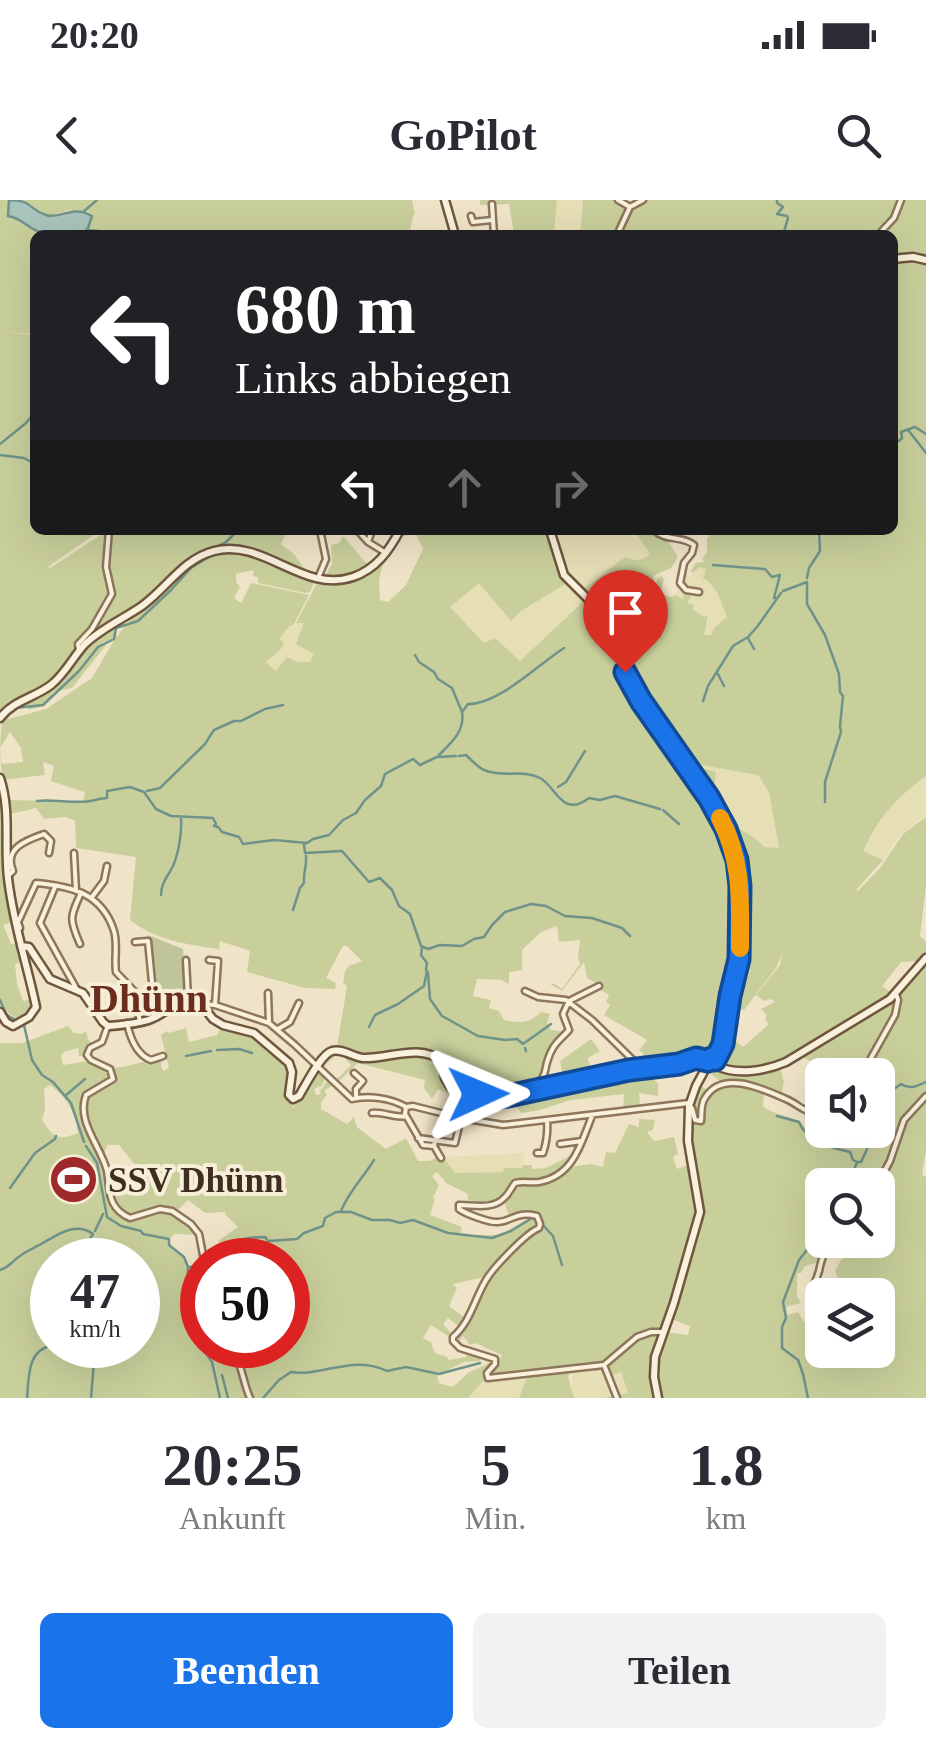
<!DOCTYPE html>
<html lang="de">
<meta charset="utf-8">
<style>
body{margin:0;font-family:Georgia,serif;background:#f2f2f3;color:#2b2b33;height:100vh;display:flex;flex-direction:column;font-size:38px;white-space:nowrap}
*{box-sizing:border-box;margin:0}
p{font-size:32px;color:#7c7c81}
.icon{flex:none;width:55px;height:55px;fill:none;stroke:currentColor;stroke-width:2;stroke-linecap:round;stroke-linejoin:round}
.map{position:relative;height:1198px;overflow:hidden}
.side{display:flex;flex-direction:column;background:#fff;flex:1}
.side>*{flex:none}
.banner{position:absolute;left:30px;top:30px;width:868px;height:305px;border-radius:15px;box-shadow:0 10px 40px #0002;background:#202124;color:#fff;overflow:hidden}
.fabs{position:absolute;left:805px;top:858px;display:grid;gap:20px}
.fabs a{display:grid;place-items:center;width:90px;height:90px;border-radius:15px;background:#fff;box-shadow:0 10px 40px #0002;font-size:50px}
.speed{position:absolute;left:30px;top:1038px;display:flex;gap:20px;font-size:50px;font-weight:700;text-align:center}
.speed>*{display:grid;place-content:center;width:130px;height:130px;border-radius:50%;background:#fff;box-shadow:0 10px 40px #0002;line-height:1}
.speed small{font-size:25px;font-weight:400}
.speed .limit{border:15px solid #d22;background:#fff;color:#111}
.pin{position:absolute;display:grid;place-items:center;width:85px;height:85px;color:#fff;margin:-102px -42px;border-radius:50% 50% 50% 0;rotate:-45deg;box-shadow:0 0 10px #0007}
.pin .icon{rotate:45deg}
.me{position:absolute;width:110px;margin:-55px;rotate:89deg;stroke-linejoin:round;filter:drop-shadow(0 0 8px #0008)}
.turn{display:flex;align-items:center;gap:35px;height:210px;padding:0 40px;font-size:45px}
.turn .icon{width:130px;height:130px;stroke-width:2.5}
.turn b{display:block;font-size:70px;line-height:85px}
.lanes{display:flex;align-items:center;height:95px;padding:0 40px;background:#0003;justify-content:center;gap:50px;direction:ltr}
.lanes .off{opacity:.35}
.eta{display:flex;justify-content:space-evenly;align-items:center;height:170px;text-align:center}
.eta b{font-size:60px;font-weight:600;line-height:70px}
.action{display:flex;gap:20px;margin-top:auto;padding:20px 40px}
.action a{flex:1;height:115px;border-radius:15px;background:#1a73e8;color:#fff;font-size:40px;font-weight:600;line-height:115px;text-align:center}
.action a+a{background:#f2f2f3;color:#2b2b33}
.status{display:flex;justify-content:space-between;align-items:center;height:70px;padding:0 50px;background:#fff;direction:ltr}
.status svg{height:28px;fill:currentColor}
header{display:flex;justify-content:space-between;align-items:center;height:130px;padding:0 40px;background:#fff;font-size:45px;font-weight:600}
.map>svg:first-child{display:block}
</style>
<div class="status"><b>20:20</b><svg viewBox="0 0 49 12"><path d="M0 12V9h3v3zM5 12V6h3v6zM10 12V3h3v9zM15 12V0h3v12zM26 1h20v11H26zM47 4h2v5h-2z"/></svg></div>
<header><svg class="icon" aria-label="back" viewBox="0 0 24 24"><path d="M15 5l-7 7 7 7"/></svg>GoPilot<svg class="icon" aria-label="search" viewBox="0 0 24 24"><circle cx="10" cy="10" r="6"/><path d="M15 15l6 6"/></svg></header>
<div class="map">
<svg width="926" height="1198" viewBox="0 0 926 1198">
<rect width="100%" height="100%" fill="#f0e4c8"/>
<path fill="#e6deb5" d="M557,0H583L580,35H554Z
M552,330H634L650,353L641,360L634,361L626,357L621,360L581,390L567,375Z
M699,367L706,368L707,380L717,392L728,418L714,428L711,435L706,436L703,435L708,417L696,414L693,411V406L671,397H674L685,375L690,377Z
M479,382L511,420L521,411L568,382L586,399L520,461L495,438L485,443L449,407Z
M304,422L303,430L315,454L310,463L276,471L266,462L284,443L278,439L280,435L290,425L294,427L296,423Z
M701,565L758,575L769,592L779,648L764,647L758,639L741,632L729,620L723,609L722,612L720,602L722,600L701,569L697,567Z
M926,576V615L900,635L883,660L862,651L887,611L899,596L920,580L924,583L922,579Z
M525,953L522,968H505L504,972L455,973L443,957Z
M601,1166L605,1170L621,1172L628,1193L604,1198H575L571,1189L574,1169Z
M529,1175L519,1198H468L483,1181Z"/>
<path fill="#c9cf9b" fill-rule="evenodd" d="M0,0H9L8,16L19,18L41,33L55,35H35V134L2,132L35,135V330H101L48,367L50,368L108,330L104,367L110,394L93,425L78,442L74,453L56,477L46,486L15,500L0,512Z
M24,0H412L415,14L413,16L410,31H399L397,35H74L88,28L92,14L83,10L78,12L69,10L48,16Z
M480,0H557L554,35H514L509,4L480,5Z
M583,0H617L630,8L644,0H926V59L893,58L892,35H580Z
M913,59L926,61V576C895,599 880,616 863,651L883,660L856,690L858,691L881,667L903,634L926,617V686L920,736L926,741V754L918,764L914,761L901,762L882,786L893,794L877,806L879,807L894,798V808H897L899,793L926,761V951L922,975L926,977V1198H659L655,1164L665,1132L688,1135L690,1126L668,1118L662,1130L634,1138L661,1133L653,1164L657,1198H604L628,1193L621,1172L609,1176L606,1166L608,1161L600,1164L572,1168L568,1177L574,1198H519L529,1172L490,1178L486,1173L485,1177L487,1180L483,1181L468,1198H0V843H22L68,826L74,833L82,834L86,831L88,839L93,845L88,848L85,855L79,856L78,848L64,852L61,856L63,865L88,861C106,874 126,866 147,861L152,862L162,858L161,867L164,871L169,868L161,835L167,831L169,833L186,828L189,842L217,835L222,825L257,833L294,865L296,882L295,890L299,891L306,882L297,896L292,897L291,892L293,870L286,860L291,870L288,896L294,903L292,909L319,871L326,878L321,886L314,889L316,895L321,894L320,891L328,880L333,885L324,891L327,895L321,902V909L347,924L354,917L357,927L386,949L406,938L418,961H430L438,956L440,959L443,957L455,973L503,972L504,968H522L523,965H532V969L546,968L574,954L575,955L569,967L591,964L603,967L606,952L615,953L629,924L639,927V919L655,920L653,930L647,932L654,941L674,937L678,954L673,957L677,969L691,964L694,974L689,939L690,908L692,911L696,908L693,896L697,890L703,887L709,892L721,882L710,873L715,868L729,872L780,868L784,882L781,896L751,887L764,893L763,907C778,916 796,916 807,929L822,927V930H878V875H872L868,867L885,864L873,856L860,869C852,872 845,865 836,867L832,874L805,858H801L798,854C775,867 744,875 719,863L720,854L722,861L736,841L743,847L769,824L765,820L767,815L761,809L775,802L771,799L764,801L756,795L780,765L782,754L776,768L744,810L730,805L734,789L738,790L745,787L750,770L739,765C744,739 744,688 738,661C735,644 721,626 723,609L726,608C733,634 751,630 764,647L779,648L769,592L758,575L701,565L698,567L716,572L714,590L722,600L720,602L703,587L632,485L611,421L565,374L551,330C560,354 561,371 582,390L621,360L626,357C636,362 642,361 650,354L634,330H653L660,338L663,336L655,330H676L677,335L666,338L678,357L671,368L653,376L656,391L657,379L661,376L664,379L660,395L673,397L674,395L683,399L685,391L691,396L687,403L694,405L693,410L704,417L708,415L704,435H711L714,428L727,417L717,392L707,380L703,379L706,369L699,367L693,373L691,371L696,363L704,362L702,359L707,352V338L710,335L696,332L690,336L689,330H718L732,334L727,330H892L893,61ZM50,885C66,897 76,912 78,933C58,941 53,938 42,919L45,910L44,889ZM108,945H119L143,975L109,982C111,998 114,1010 130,1017L159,1010L136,1019H130L118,1011L108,996L101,959ZM437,972L446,983L468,994V1000C499,1007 495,1005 514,983L528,981L514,985L504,1001L509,1016L526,1013L528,1019L499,1035H460L462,1027L430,1015L435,999L433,998L439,985L432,976ZM822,985H878V1040H847L853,1049L841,1060L835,1071L838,1078L837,1084L846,1095H878V1150H822V1139L809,1130L798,1112L788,1115L786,1107L801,1103L797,1096V1073H801L805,1066L819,1062L826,1048L835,1040H822ZM188,1000L205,1013L226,1012L225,1014L238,1027L218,1041L221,1043L219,1047L224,1059L238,1051L243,1058L241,1060H288V1145H202V1079L189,1073L184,1058L170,1047L169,1039L175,1034L197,1035L190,1024L175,1013ZM52,1060H138V1145H52ZM489,1076L469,1121L449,1106L457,1088L453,1084ZM448,1118L462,1129L454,1137L459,1142L463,1136L470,1145L475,1143L502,1155L497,1166H493V1159C486,1166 477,1168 468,1173C462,1178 458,1183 452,1187L439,1183L437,1175L464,1162L479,1161L484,1156L468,1151L466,1157L449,1160L446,1156C433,1154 435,1153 431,1142L423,1138L424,1136L431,1125L448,1136L451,1133L443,1124Z
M110,330H288L281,344L294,354L304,368L312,374C284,365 254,344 224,345C191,346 161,387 137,406C118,421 99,433 79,447V444L87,437L113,394L107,367Z
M402,330H548L567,383L521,411L511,421L479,383L450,407L484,443L495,438L520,461L586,399L608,421L628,482L660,535L663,534C682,562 704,589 720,619C745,668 743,729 732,781L730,780L723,792L725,793L726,823L719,847L720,848L716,855V853L708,855L693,854L684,861L671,864L641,866L638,863L644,854L639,850L647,840L604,815L610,805L606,802L609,795L597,788L600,785L587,778L584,762L562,791L550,784H555L562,789L580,764L578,758L580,740L559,742L557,726L541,732L522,750V770L509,772V784L501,780L477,779L473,796L491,800L489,808L499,811L504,820C520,823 529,824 541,812L550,814L547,823L551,830L566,832L553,846L543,877L534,886L564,881L560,861L591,839L600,851L588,858L592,875L634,868L521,892L533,885L519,888L515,894L490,896L450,885C439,870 450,854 424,852L423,854L431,855L439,861L444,881L452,889L450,895L438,889L432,899L424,888L425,880L358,863L338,882L336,880L351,865L344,857L336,855L322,868L320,865C336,845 339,855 361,858L337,847L347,786L343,783L345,771L349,766L362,761L347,746H343L326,778L336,783L335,789L305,788L247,772L250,751L220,741L219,749C188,745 155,740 130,720L136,657L76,648L75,621L66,617L44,619L36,608L10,614V600L83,602L85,592L51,581L54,566L43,562L45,575L2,580L0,548L2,564L23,562L21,548L10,532L0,548L2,518L4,520L46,509L92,478L116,437L102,443L106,445L72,488L53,492L45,506L28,510L26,501C36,497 47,493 55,485C73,468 89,434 115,429L117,437C128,418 146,408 162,394C172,385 180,374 190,366C236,331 270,369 315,381L310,392L305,393L258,383V377L253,376L254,370L236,374V382L240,387L234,398L241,403L251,383L309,395L293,426L290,425L279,439L284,442L281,449L266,462L276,471L287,457L297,462H310L314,454L296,444L304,423H296L318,381C343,386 366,377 384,359L385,361C378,373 379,386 380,400L388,402L406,385L423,349L416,334L398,337Z
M343,336L367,364L381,352V358L354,375L324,378L332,364L331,345L339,343Z
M0,588L5,610L4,657L12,722L3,725L11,744H19L24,761L15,764L17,784L23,801L33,799L34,810L20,820L9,814L1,800L6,814L17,822H9L0,810Z
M644,869L658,884V896L639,893L640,906L623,909L624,894L571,900L540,910L521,913L512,899L489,898L453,890L488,897Z"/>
<path fill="#bfc49a" d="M148,735L183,749L187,796L176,801H155Z"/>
<path fill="#a9c4bc" stroke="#6f938a" stroke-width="2.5" d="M9,0C33,0 28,9 46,15C59,20 72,4 92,16L87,31C71,35 53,38 37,31C26,26 21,18 8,16Z"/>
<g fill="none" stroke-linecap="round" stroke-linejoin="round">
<path stroke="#6f938a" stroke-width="2.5" d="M777,0V3L783,7L777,14L787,16L788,18L783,35
M83,12L97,0
M86,30L99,31
M103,33C119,33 152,30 163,35
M909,231L926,253
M892,241H899L902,238L901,232L915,227L926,234
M0,244L26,223L35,212
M0,255L24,258L35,264
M220,345L226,342L238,330
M713,365L765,369L772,377L780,375L774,398H776
M807,378L809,368L820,351L819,330
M783,391L807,382V404L825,435L839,474L840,492L843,496L840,526L841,532L825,582V602
M748,438L754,449
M415,455L419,462L434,472L438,479L452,488L462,512
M718,474L724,486
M703,501L708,486L733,446L748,437L757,427L781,393
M15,508L43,505L79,471L98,447L114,439L116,428L138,421L171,390L191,368L212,355
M439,555C452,542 465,531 462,512L468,504C498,505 539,464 564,448
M459,556L466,555C471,560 479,568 484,570C501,578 523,569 540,578C556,586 562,619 589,598L600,600L615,596L660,609
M558,587L566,582L585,551
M147,591L160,588L205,544L214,530L234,521H241L265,509L283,505
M37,601C53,599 77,604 90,601C96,600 101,598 107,598V591L130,587L144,592L156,609L171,616L213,618L216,624L214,626L218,627L222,632L239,637L243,644L274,640L307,643L313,639L329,635L343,620L356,613L365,600L381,586L385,574L413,559L420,565L437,557L456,556
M663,610L679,624
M304,644L305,653L342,651L369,682L380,678L392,690L399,706L410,714L421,746L428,749L440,745L462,746L474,739L484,737L492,725L505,712L531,704L546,706L565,716L592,718L622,728L630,736
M161,695C161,683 168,676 173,666C179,652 182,631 181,618
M293,710L300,688L304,683C303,673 307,666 306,656
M422,748L421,755L427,763L426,770L428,773L430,799L442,816L478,836L505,840L517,839L523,844L551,824
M0,800L7,815L24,825L32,860L42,875L53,882L71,903L84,942
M369,827L375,815L398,804L424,786L427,771
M525,848L526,851
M217,850L239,849L252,853
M186,856L211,851
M65,896L85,879
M777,916L799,922C808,943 829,947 850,952L853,960L857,962
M878,927L894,889L901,884C910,890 917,886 926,882
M86,946L97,963L107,1017L121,1026L141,1031L143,1034L169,1039V1045L184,1057L188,1067L186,1125L192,1138L201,1146L212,1162L220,1198
M845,985L848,974L853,973L857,962H861L876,930
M10,988L35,953L55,939L56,936
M341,1011C349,991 363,978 374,960
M541,1023L553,1036L562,1065
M95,1031L103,1014
M93,1034L89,1040L93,1060
M219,1054C234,1039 247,1037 265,1037L268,1041L297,1039L304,1033L323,1026L325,1018L336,1012H351L372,1020H390L400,1023L413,1020L448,1033L492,1038L511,1031L532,1018
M210,1060L216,1055
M189,1067L202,1066
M0,1070C10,1067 11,1062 20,1056C26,1051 34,1048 41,1044C58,1035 75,1021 93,1034
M190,1071L202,1077
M90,1145L94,1161L91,1198
M222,1175L228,1198
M27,1198C29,1176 27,1150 53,1145
M263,1198L279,1180L291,1172C321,1177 354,1154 387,1171L406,1167L439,1174L480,1163
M808,1198L803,1174L798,1160L782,1148V1127L786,1118L783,1102L799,1060L822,1031"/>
<defs>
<path id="minor" d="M618,0L630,7
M492,4L494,35
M471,16L473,22L492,20
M617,35L630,7L643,0
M878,35L894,18L901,0
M357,330L368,342L386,353
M654,330C666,342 682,335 694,345L692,353L684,363L680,383L686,390L699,392
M368,342L372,330
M318,378L326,359L320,330
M79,451L78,444L92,429L112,394L106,367L109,330
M74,653L76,691
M10,674L13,671C3,648 27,640 44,634L51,641L49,653
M55,687L40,723L76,788
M92,697L104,681L107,666
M20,728L18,722L36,683C71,686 102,693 114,731C118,744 114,759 116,772L134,791L140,822
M135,742L148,741L154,803L175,801
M80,744C69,719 70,717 81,693
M186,760L188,798
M209,760L218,761L215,805
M525,791L538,797L566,800L592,820L636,863L638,868
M268,793L269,823
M202,804L215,805L269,823L295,845L352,899C368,895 391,898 406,907L413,906L461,918L503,925L689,903
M127,823C130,837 137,855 151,860L163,856
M108,825L102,842L90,848L87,855L91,860L110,869L113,879L86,895C76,922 101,946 107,971C109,981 108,993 113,1003C117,1011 123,1015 130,1018L160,1009L172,1011L191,1024L199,1034L204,1060
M278,829L290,822L299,803
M354,873L363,881L356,889V897
M833,875L838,867L855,871L866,867L895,815L898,800L896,794
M520,890C556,877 538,874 553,848C557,841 564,836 569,830L563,814L569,801L599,786
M406,907L405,914L423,945L434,946L435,940
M692,908L695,920L701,921
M372,913C383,911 395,919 406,916
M701,921C702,914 700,905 705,898C722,869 763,889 786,899C800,905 807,916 822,912
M418,938L455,943L461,918
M560,944L582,941
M434,946L441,958
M537,953H543C547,941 548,932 547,920
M877,985L890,961L904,920L926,896
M459,1005V1009C466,1014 490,1023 498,1022C513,1021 515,1011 537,1016L540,1024L539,1028C526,1033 493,1068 486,1080C474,1100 471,1121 453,1137V1141L460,1148L495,1159V1164L487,1173L488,1178L604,1165L637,1137L651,1132H663
M459,1005C473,1005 493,1010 504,998C509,994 511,988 515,983C523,981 531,983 539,982C574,976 581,943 592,916
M822,1108L813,1106C809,1085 814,1089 819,1071C822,1057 824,1050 836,1040
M229,1145C242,1161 242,1180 250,1198
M604,1165L617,1198"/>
<path id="secondary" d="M445,0L455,35
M892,59L913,57L926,60
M550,330L564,375L609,420L629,483L709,598L726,629L737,660L740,685L739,757L730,796L725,834L715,859
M0,518C14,500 34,498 51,485C65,474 73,457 85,444C102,428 123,419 142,406C167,388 183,359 214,351C264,338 303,394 353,377C376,369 389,351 400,330
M0,578C11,611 4,644 8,678C13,723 27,764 36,807L29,817L13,826L6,822L0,812
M21,746L29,747L50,779L83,793L103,822L108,826C122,825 138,824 151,819C168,813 177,796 197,799L213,819L223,825L254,833L289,863L292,872L289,895L293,899L299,896C305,886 321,854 332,851C342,848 353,857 363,858C389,859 419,843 442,861L445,878L450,886L497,897L629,870L682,864L700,856L709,859
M715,865C736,876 765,871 786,862L890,799L926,758
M658,1198L654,1177L655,1157L674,1103L700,1012L688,941L689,906L696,886L708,864"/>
</defs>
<use href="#minor" stroke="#8d765c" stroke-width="9"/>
<use href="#secondary" stroke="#6f573f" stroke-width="11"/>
<use href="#minor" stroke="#faf1dc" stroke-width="4"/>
<use href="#secondary" stroke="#faf1dc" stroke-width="6"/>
</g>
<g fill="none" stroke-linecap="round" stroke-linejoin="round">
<defs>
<path id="route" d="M478,894L497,898L508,896L629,870L679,864L696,858L708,861L711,858L715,860L723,844L730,796L739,759L740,686L737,660L726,629L709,598L641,501L625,472"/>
</defs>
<use href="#route" stroke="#114b97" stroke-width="25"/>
<use href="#route" stroke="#1a73e8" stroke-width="18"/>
<path stroke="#f59e0b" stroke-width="18" d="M720,618C743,662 740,700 740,748"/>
</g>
<defs>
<symbol id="stadium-disc" viewBox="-11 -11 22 22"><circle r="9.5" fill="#9e2a2b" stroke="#f7eed8"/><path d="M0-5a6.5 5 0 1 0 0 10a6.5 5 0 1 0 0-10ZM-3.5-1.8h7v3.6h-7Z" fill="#fff"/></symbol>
</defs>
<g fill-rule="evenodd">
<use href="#stadium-disc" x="46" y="952" width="55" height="55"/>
</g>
<g text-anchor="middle" stroke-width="8" stroke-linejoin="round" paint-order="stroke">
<g font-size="35" font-weight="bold" fill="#3d2e20" stroke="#f7eed8" text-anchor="start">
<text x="108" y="992">SSV Dhünn</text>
</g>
<g font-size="40" font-weight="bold" fill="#6b2e1e" stroke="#f7eed8">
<text x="149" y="812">Dhünn</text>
</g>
</g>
</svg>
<div class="fabs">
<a><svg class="icon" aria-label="sound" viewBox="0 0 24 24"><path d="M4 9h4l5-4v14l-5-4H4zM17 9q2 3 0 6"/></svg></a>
<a><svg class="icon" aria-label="search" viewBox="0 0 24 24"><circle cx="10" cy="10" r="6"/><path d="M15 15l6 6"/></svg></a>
<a><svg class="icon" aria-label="layers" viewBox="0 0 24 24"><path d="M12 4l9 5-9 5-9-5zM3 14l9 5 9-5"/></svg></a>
</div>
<div class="speed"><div>47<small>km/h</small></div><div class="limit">50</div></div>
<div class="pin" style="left:625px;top:472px;background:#d93025"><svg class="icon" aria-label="arrive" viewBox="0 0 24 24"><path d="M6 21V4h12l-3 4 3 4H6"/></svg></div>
<svg class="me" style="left:478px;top:894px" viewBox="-20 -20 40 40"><path d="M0-17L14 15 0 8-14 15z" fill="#1a73e8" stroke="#fff" stroke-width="4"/></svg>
<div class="banner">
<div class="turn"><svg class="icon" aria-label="left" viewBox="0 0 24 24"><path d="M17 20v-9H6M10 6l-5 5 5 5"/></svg><div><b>680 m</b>Links abbiegen</div></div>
<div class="lanes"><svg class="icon" aria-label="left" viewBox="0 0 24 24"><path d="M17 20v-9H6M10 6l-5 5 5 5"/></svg><svg class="icon off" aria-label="ahead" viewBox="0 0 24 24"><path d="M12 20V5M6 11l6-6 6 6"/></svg><svg class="icon off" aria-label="right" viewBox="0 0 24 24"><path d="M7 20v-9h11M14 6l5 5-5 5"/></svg></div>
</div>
</div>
<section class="side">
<div class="eta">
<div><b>20:25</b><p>Ankunft</p></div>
<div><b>5</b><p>Min.</p></div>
<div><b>1.8</b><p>km</p></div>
</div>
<div class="action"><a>Beenden</a><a>Teilen</a></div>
</section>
